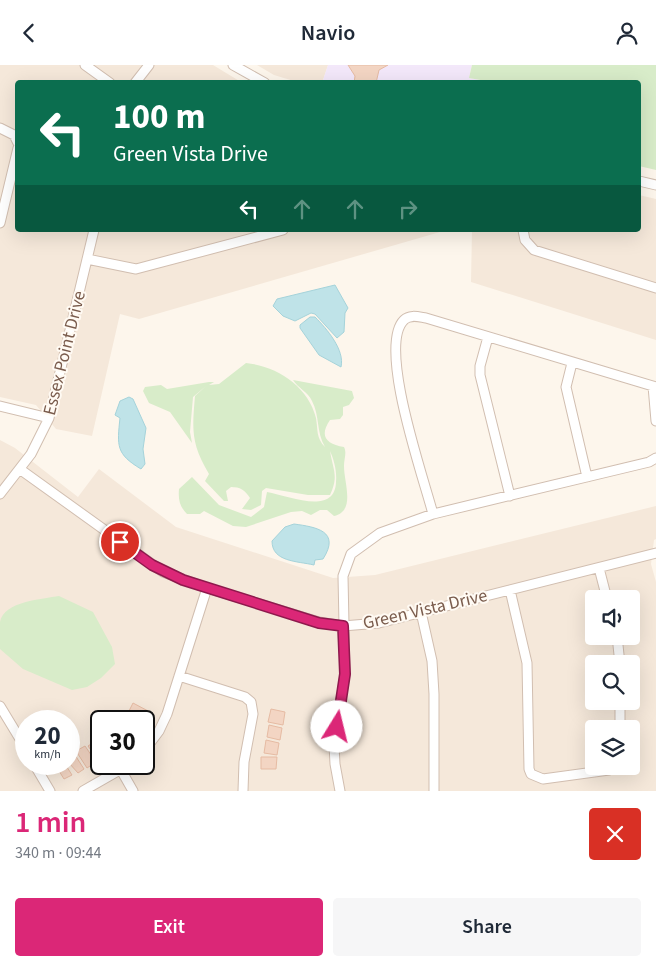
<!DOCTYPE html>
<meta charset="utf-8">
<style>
body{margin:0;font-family:"Source Sans 3",sans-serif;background:#f6f6f7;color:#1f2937;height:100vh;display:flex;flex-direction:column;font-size:19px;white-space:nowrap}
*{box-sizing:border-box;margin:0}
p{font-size:16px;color:#747a83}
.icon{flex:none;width:28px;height:28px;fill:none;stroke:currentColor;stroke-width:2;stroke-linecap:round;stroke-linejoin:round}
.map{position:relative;height:726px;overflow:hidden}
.sheet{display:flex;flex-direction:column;background:#fff;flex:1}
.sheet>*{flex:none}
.banner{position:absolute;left:15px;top:15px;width:626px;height:152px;border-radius:5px;box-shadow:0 5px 20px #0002;background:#0b6e4f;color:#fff;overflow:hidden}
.fabs{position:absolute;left:585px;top:525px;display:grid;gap:10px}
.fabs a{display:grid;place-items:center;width:55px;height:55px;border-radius:5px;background:#fff;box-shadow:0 5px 20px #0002;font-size:25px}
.speed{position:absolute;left:15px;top:645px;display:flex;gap:10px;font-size:25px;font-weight:700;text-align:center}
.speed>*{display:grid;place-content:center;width:65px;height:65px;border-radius:50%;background:#fff;box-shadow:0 5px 20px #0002;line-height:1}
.speed small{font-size:12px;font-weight:400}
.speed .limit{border:2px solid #111;border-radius:8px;background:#fff;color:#111}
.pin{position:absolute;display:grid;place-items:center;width:42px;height:42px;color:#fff;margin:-21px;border:2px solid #fff;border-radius:50%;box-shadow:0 1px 5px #0007}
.me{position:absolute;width:55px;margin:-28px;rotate:9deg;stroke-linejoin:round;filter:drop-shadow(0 0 4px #0008)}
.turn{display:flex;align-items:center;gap:18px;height:105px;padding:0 15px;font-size:22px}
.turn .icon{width:65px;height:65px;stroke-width:2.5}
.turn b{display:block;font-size:35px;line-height:42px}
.lanes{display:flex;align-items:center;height:48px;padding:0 15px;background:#0003;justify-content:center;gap:25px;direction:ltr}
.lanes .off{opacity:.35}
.round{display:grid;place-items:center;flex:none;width:52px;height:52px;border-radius:5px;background:#f6f6f7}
.summary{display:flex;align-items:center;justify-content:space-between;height:85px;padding:0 15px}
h1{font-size:30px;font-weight:600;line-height:38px;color:#db2777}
.cta{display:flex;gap:10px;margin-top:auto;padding:10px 15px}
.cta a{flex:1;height:58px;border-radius:5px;background:#db2777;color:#fff;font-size:20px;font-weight:600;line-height:58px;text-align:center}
.cta a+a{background:#f6f6f7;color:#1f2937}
header{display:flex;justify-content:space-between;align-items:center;height:65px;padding:0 15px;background:#fff;font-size:22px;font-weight:600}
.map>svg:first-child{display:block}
</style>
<header><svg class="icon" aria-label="back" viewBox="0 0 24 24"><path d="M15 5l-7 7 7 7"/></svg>Navio<svg class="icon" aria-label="person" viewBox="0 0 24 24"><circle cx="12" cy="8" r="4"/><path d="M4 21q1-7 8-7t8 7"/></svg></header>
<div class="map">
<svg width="656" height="726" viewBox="0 0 656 726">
<rect width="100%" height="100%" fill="#fdf6ec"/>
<path fill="#f5e8da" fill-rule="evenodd" d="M0,0H213L241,17L18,18V165H447L139,254L120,249L92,371L56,364L36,340L0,332Z
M257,0H328L322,18L297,17L274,10Z
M639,130L656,134V275L471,217L472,165H639Z
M0,375L15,383L78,432L99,404L176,462L333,513L375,510L656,441V474L654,475L651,499L656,517V726H0ZM594,534H631V571H594ZM594,599H631V636H594ZM26,656H69V699H26ZM101,656H144V699H101ZM594,664H631V701H594Z"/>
<path fill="#f3e8fa" d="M328,0H472L469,13L492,17L322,18Z"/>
<path fill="#d8ecc9" d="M472,0H656V105L639,101V18L492,17L469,13Z
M246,298C277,301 308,321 316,353C318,365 316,373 325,382C316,367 320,351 312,336C308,327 298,323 293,315L352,326L354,333L349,340L343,342V350L340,354L330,355C319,371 326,379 344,382C347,388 344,394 344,401C344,418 356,446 334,451L327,445H320L311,450L302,446L291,447L246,462L233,461L204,446L200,449H187C180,442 178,435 179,424L192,412L219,440L251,452L264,442L267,427C289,431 335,451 336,417C337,406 334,395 330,386C333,405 339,411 330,430H308L266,423L262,426L261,440L251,445L242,444L250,433C245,425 240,422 231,422L226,426L228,436H224L205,416L209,409C191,379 192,365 195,331L206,321L193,332L190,367L192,378L170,347L149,338L143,326L145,322L161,320L167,324L209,317H214L209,320L219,319Z
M59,531L93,547L112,582L115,599L101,613L87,622L72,625L23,604L0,584C0,576 0,565 0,557C4,536 43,534 59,531Z"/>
<path fill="#bfe3e8" stroke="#a5d3da" d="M335,220L348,243L345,248L344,267L337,273L315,249L311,248L295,256L283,251L273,241L277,234Z
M310,252H315C327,264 345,285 341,302L319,290L300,263V260Z
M129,332L133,334L146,363L143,384L145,399L141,404C116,389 117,381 120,353L115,350L120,336Z
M294,459C316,462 341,466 323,494L315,495L314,500C297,496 272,497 272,476L285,462Z"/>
<path fill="#f3d5c3" stroke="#e6bba3" d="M348,0H388L379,5L376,18H354L355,11Z
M133,638L150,647L146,655L128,648Z
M271,644L285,647L283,660L268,657Z
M269,660L282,663L280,675L267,672Z
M97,675L101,681V693L98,695L88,681Z
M266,675L279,678L277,690L264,688Z
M85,681L96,697L87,703L76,686Z
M75,690L84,704L78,708L69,698V694Z
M261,692H277L276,704H261Z
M58,699H65L72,710L64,714L56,701Z"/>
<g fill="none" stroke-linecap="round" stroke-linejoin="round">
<defs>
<path id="minor" d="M85,0L110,18
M233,0L265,18
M135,18L149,0
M0,63L14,70L18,78
M639,116L656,120
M0,158L18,83
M523,165L525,175L534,185L656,223
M87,194L136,204L283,165
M488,272L480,301V310L510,431
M572,298L566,322L587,412
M653,321L656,356
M0,341L49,353
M21,405L163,507L207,523L319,557L343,561L379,558L656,488
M0,429L31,389L49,353L94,165
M433,449C424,414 377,281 404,255C410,249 419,252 426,253L656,322
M599,503L607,534
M510,525L527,598L529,704L531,709L543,714L609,705L616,701
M421,547L432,596L434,629V726
M617,571L620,599
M179,611L245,632L251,637L253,649L244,697L243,726
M0,641L26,684
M620,664V636
M144,686L159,666L167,649L207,523
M34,699L50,726
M121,705L133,726
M83,726L130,699
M340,726L335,699L334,680L345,609L343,511L351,489L380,468L433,449L649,397L656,393"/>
</defs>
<use href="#minor" stroke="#d1beb0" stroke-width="11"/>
<use href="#minor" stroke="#fff" stroke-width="9"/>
</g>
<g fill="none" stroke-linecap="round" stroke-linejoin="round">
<defs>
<path id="route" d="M120,477L152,500L183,515L319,558L343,561L345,609L337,662"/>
</defs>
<use href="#route" stroke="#8e194d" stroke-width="12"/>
<use href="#route" stroke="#db2777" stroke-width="9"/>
</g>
<g text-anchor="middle" stroke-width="4" stroke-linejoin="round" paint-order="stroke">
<g font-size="18" fill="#7a5c4d" stroke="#fffaf3">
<text transform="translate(64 288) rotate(-76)" y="6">Essex Point Drive</text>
<text transform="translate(425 544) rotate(-13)" y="6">Green Vista Drive</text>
</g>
</g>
</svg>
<div class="fabs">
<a><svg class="icon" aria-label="sound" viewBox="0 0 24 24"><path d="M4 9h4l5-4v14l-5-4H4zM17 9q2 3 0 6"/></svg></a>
<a><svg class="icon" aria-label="search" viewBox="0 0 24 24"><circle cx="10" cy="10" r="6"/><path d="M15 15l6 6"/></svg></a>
<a><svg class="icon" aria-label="layers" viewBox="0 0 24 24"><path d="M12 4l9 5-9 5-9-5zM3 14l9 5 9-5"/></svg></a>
</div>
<div class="speed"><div>20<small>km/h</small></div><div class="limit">30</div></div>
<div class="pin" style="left:120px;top:477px;background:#d93025"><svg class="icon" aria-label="arrive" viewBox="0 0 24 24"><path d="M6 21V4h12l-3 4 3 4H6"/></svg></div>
<svg class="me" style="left:337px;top:662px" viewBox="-20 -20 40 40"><circle r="19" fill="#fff"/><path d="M0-13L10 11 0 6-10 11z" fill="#db2777"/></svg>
<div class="banner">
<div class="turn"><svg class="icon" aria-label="left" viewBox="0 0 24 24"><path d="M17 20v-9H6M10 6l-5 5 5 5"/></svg><div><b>100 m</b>Green Vista Drive</div></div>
<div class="lanes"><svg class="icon" aria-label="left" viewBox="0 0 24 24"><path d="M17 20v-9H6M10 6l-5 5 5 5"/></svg><svg class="icon off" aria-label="ahead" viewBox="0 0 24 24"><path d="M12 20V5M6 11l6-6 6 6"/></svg><svg class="icon off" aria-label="ahead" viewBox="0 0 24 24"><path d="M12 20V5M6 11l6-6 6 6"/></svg><svg class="icon off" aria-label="right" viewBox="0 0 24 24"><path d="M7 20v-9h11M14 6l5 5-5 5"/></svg></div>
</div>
</div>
<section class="sheet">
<div class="summary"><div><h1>1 min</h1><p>340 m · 09:44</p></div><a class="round" style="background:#d93025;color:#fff"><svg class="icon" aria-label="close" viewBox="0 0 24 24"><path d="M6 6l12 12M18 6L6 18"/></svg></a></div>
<div class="cta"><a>Exit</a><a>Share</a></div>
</section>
